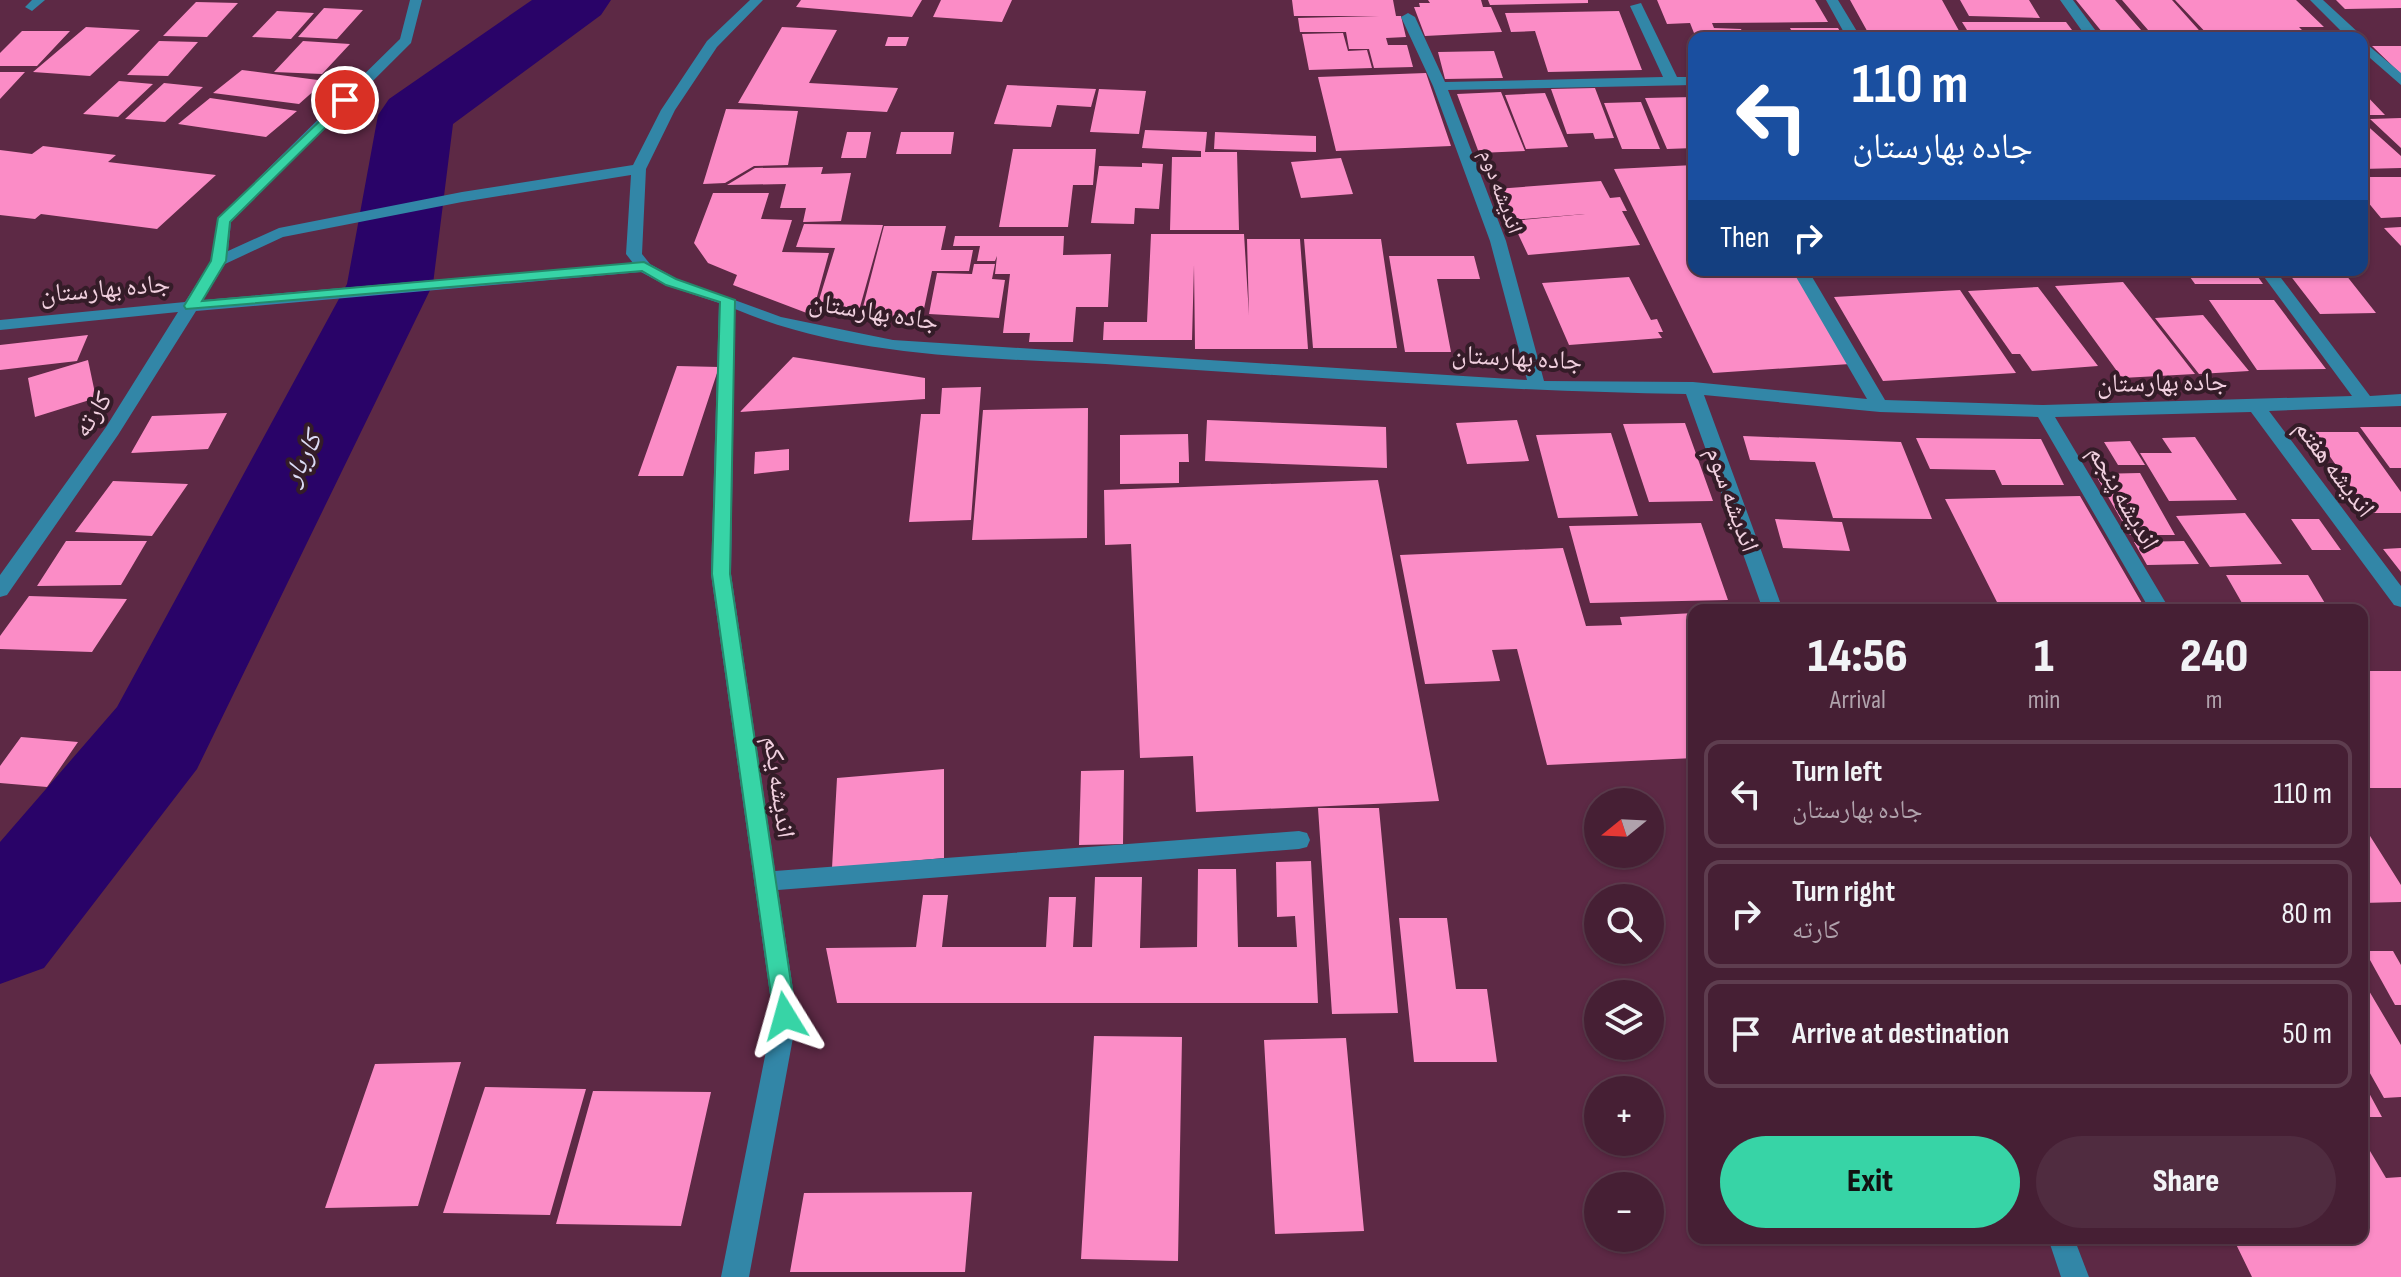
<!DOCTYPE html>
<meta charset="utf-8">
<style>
body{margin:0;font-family:"Sofia Sans Condensed","Noto Naskh Arabic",sans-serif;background:#502c40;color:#f1f3f6;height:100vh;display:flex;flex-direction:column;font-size:30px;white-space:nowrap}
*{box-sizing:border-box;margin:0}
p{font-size:26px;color:#b0a2ac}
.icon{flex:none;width:44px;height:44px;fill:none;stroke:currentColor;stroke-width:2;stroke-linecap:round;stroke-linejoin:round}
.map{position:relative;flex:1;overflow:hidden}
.sheet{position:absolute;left:1688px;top:604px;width:680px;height:640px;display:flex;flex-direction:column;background:#461f34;border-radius:16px;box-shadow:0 2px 6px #0004,0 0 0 2px #5e3d4f}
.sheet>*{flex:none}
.banner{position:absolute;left:1688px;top:32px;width:680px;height:244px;border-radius:16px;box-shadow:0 2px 6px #0004,0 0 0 2px #5e3d4f;background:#1a4fa0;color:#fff;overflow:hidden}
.needle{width:52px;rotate:252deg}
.fabs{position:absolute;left:1584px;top:788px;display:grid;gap:16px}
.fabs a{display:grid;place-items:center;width:80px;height:80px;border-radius:50%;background:#461f34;box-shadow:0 2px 6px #0004,0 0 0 2px #5e3d4f;font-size:40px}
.pin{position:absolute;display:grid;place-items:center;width:68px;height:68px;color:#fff;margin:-34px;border:4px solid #fff;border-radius:50%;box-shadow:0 2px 8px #0007}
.me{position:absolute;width:88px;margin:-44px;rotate:352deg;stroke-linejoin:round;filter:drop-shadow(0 0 6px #0008)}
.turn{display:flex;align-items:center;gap:28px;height:168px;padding:0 32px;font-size:36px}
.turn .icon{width:104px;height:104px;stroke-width:2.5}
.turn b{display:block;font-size:56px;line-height:68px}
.then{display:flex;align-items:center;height:76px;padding:0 32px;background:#0003;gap:16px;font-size:30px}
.eta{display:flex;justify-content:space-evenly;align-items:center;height:136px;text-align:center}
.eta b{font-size:48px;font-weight:800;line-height:56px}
.action{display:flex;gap:16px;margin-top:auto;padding:16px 32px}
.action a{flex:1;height:92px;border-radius:48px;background:#37d4a6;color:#111;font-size:32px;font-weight:800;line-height:92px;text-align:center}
.action a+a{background:#502c40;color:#f1f3f6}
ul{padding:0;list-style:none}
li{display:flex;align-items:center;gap:24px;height:108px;margin:0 16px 12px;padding:0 16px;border:4px solid #5e3d4f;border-radius:16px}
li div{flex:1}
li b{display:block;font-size:30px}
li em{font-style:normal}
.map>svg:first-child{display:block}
</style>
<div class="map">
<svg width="2401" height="1277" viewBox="0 0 2401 1277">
<rect width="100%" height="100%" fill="#5d2945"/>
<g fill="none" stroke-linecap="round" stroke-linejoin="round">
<path fill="#290368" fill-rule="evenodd" d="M532,0H611L601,15L453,124L433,284L197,769L44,968L0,984V842L117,707L347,284L378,115L389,99Z"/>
</g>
<path fill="#fb8cc6" d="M801,0H922L912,17L796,7Z
M941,0H1012L1002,22L933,17Z
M1292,0H1393L1396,16H1401L1406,37L1386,38L1388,45H1407L1413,67L1374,68L1369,49H1349L1346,32H1300L1298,18L1379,16H1294Z
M1428,0H1481L1483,7H1491L1502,32L1425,36L1414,7H1420L1419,3H1430Z
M1488,0H1588V3L1490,5Z
M1657,0H1815L1828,22L1712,23L1714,28L1741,29L1745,38H1696L1690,23L1667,24Z
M1850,0H1942L1963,38H1871Z
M1960,0H2029L2040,18L1969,16Z
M2076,0H2115L2148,38H2107Z
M2122,0H2172L2206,38H2155Z
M2175,0H2296L2324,27H2299L2310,38H2211Z
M2336,0H2401V8L2345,9Z
M196,2L238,3L207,37L163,36Z
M324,8L363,10L337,39L298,37Z
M277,11L314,13L291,39L252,37Z
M1619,11L1642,70L1548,72L1535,31L1511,32L1505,13Z
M1962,22H2066L2078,38H1972Z
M86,27L140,30L90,76L33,72Z
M782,27L837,30L809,83L898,88L887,112L738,103Z
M1790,28H1838L1844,38H1795Z
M22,31H70L37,66H0V53Z
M1343,33L1348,51L1367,50L1372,68L1309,70L1302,34Z
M888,37H909L906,46H885Z
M159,41L198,42L168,76L127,75Z
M303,41L350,44L322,74L274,72Z
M2372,46H2401V74Z
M1494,51L1503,78L1445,79L1438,52Z
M242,70L325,81L299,104L213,93Z
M0,72H25L0,99Z
M1426,73L1451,146L1336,151L1318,77Z
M119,81L153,84L118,117L83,114Z
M164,83L203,87L165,122L125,119Z
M1007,85L1096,89L1091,107L1057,105L1051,127L994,124Z
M1595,88L1614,138L1595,139L1593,133L1567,134L1551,89Z
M1099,89L1146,91L1139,134L1090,132Z
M2362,91L2385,115H2362Z
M1501,92L1525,151L1479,153L1457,94Z
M1545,93L1568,147L1526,149L1505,95Z
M1694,97V148L1667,149L1645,98Z
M210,98L297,111L266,137L178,124Z
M1641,102L1660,149H1622L1604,103Z
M726,109L798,111L788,165L754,166L725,183L703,184Z
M2401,118V148L2370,119Z
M2362,121L2401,156V168L2362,169Z
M1145,130L1207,132L1205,152H1237L1239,230H1170L1172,157H1201V151L1142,148Z
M847,132H871L866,158H841Z
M901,132H954L951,154H896Z
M1215,132L1316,136V152L1214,149Z
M43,146L116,155L108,162L216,175L157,229L41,214L35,219L0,215V150L32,154Z
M1013,149H1096L1093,185H1073L1068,227H999Z
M1341,158L1353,194L1301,198L1291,162Z
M1142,163L1163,164L1159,209L1135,208L1134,224L1091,223L1099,166L1142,167Z
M1694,165V270H1795L1850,364L1713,373L1614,169Z
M823,167L821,174L851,173L841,221L803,222L806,208H780L786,184L727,185L755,168Z
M2362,177H2401V217L2381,218L2362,195Z
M1601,181L1610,198L1620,197L1627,211H1622L1640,245L1528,255L1512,221L1585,214L1511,220L1496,189Z
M713,193H769L761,219L792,220L782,252L829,253L812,315L733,285L737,275L708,263L694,243Z
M804,224L883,225L858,314L815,313L835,248L796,247Z
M884,226H946L941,250H973L969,271H932L922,318L894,317L863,307Z
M2401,227V246L2384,228Z
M1151,234H1244L1249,315L1247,239H1300L1308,349H1195L1194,265L1192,340H1103L1104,322H1147Z
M955,236H1064L1063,255L1111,254L1108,307H1076L1073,342H1029L1030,333H1003L1010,274H995L997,256L995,261H977L980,246H953Z
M1304,239H1381L1397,348H1313Z
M1389,256H1474L1480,279H1437L1451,352H1405Z
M974,264H995L992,279L1005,280L999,318L929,314L937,273L972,274Z
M2123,270H2161L2166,277L2130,278Z
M2185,270H2253L2263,284H2195Z
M2286,270H2342L2376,313L2320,314Z
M1629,277L1651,320L1657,319L1663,332H1658L1662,338L1569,345L1542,283Z
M2123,282L2195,374L2122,378L2055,286Z
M2038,287L2098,366L2032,371L2020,354H2012L1968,291Z
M1960,290L2016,373L1883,381L1834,297Z
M2209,300H2274L2326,369L2257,370Z
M2203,315L2249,371L2199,374L2155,318Z
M88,335L77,361L0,370V345Z
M793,357L925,378V399L740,412Z
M88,360L96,398L35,417L28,378Z
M677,366L719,367L683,476H638Z
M981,387L971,520L909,522L921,414H940L942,388Z
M1088,408L1087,538L972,540L983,410Z
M227,413L208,449L131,453L152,416Z
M1207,420L1386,427L1387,468L1205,461Z
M1517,420L1529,461L1467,464L1456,423Z
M1685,423L1713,501L1649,502L1623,424Z
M2360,427H2401V468H2390Z
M2313,432H2358L2401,492V513H2369Z
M1611,433L1638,516L1558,518L1536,435Z
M1188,434L1189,462H1179V483L1120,484V435Z
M1743,436L1901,442L1932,519L1833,518L1815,462L1750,460Z
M2195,437L2237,500L2169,501L2140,453H2172L2162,438Z
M1916,438L2041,439L2064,485H2002L1995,470L1930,469Z
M2130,441L2145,465H2118L2104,442Z
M789,449V470L754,474L755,452Z
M2140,473L2175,535H2130L2095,474Z
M1378,480L1439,801L1196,812L1193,756L1140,758L1131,544L1105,545L1104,490Z
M113,481L188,484L152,536L75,532Z
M2080,496L2146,610H2001L1945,499Z
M2245,513L2282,564L2210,567L2176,516Z
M1775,519L1842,522L1850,551L1783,548Z
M2291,519H2319L2341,550H2312Z
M1701,523L1728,600L1590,603L1569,526Z
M66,541H147L121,585L37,586Z
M2184,541L2199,564L2147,565L2134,542Z
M1563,548L1586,626L1622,625L1620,617L1694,613V758L1547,765L1517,649L1492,650L1500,681L1425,684L1400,555Z
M2401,548V572L2383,549Z
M2226,575H2308L2329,610H2246Z
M29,596L127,599L92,652L0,649V636Z
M2362,671H2401V788H2362Z
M21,737L78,742L47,787L0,783V766Z
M944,769V858L832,868L837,778Z
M1124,770L1123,844L1079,845L1081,771Z
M1318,808H1379L1398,1013L1332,1014Z
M2362,828H2365L2401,885V902L2362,903Z
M1311,861L1318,1003H837L826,948L916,947L923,895H948L942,947H1046L1049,897H1076L1073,947H1092L1095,877H1142L1140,948L1197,947L1198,869H1236L1238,947H1297L1295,916L1277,917L1276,862Z
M1399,918H1447L1456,989H1487L1497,1062H1414Z
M2365,951H2393L2401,965V1005H2395Z
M2362,979L2401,1045V1097L2384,1098L2362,1059Z
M1094,1036L1182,1037L1178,1261L1081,1259Z
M1346,1038L1364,1231L1275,1234L1264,1040Z
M461,1062L418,1206L325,1208L375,1064Z
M2362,1080L2382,1117H2362Z
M485,1087L586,1089L550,1215L443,1213Z
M593,1091L711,1092L681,1226L556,1224Z
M2367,1146L2386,1178L2401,1177V1277H2252L2233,1238H2362V1147Z
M972,1192L965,1272H790L804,1193Z"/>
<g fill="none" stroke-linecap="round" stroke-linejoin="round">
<path fill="#3286a7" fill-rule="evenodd" d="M32,0H45L32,11L25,7Z
M410,0H422L411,43L231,222L228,251L279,228L462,192L633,165L661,110L707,41L750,0H763L717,47L675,110L646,169L642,254L650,264L677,279L781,317L893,340L1527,380L1490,241L1433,86L1401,17L1408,13L1415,17L1445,82L1663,77L1630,6L1641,3L1677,77H1694V85L1448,90L1506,241L1544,381L1693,382L1867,399L1792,270H1808L1885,400L2043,405L2352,396L2259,270H2275L2370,396L2401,394V406L2269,411L2401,586V607L2394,605L2251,412L2055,417L2170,610H2150L2038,417L1880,412L1704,395L1783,610H1763L1686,394C1502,391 1319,378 1135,366C1002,357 859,362 735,309L731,574L775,871L1299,831L1307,833L1310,840L1307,847L1299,849L778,890L797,1016L749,1277H721L773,1016L711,574L719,303L665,285L641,272L196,311L118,435L7,595L0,597V575L106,427L178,312L0,330V320L185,302L211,261L218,218L400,39ZM631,175L626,254L633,263L203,300L225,264L283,237L462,202Z
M1826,0H1838L1861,38H1847Z
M2060,0H2073L2101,38H2087Z
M2310,0H2323L2361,35L2363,38L2362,39L2348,38Z
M2362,40L2401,73V85L2362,51Z
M2048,1238H2074L2089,1277H2061Z"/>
</g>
<path fill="#37d4a6" stroke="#248a6c" stroke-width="2" d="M345,97L351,100L350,103L230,222L226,261L202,301L644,262L676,279L735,300L730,574L796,1016L793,1023L785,1026L778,1023L774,1016L712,574L720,302L666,285L642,271L186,309L184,306L211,261L218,218Z"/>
<g text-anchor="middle" stroke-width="8" stroke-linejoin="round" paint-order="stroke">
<g font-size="22" fill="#f1d0df" stroke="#341c28">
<text transform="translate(1502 191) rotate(70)" y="8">اندیشه دوم</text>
</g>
<g font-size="26" fill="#f1d0df" stroke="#341c28">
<text transform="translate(105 288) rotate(-5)" y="9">جاده بهارستان</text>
<text transform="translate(874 311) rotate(9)" y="9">جاده بهارستان</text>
<text transform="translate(1517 357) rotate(3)" y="9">جاده بهارستان</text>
<text transform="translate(2162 382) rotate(-1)" y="9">جاده بهارستان</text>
<text transform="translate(92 414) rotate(-56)" y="9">کارته</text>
<text transform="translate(2335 468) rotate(53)" y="9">اندیشه هفتم</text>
<text transform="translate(2124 497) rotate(60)" y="9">اندیشه پنجم</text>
<text transform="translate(1733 499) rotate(70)" y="9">اندیشه سوم</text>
<text transform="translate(780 787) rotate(82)" y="9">اندیشه یکم</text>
</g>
<g font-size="28" font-style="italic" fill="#dbdaf4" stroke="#341c28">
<text transform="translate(301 458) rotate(-63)" y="10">کاربار</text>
</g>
</g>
</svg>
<div class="fabs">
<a><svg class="needle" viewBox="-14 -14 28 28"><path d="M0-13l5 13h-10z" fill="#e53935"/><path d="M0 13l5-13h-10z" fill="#b0a2ac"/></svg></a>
<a><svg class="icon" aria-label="search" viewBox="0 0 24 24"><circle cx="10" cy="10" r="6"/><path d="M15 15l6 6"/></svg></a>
<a><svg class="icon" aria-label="layers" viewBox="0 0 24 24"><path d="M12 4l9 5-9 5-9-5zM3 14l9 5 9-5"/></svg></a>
<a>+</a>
<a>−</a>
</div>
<div class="pin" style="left:345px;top:100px;background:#d93025"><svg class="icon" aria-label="arrive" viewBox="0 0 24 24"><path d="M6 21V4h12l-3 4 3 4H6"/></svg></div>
<svg class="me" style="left:785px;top:1016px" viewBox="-20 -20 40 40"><path d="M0-17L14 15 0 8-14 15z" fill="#37d4a6" stroke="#fff" stroke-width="4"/></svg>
<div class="banner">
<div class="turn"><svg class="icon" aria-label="left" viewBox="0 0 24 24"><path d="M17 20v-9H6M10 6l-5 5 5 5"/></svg><div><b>110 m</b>جاده بهارستان</div></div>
<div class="then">Then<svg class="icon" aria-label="right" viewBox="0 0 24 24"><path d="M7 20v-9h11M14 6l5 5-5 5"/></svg></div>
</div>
<section class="sheet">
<div class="eta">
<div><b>14:56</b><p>Arrival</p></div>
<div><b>1</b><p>min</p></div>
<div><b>240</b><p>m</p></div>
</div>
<ul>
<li><svg class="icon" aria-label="left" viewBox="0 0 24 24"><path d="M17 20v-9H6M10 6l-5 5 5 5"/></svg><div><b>Turn left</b><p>جاده بهارستان</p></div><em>110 m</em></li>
<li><svg class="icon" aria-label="right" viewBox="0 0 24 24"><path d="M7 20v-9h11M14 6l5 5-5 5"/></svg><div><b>Turn right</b><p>کارته</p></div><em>80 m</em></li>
<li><svg class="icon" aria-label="arrive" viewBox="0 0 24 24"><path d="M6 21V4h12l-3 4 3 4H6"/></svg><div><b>Arrive at destination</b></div><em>50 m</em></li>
</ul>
<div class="action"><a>Exit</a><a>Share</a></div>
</section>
</div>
